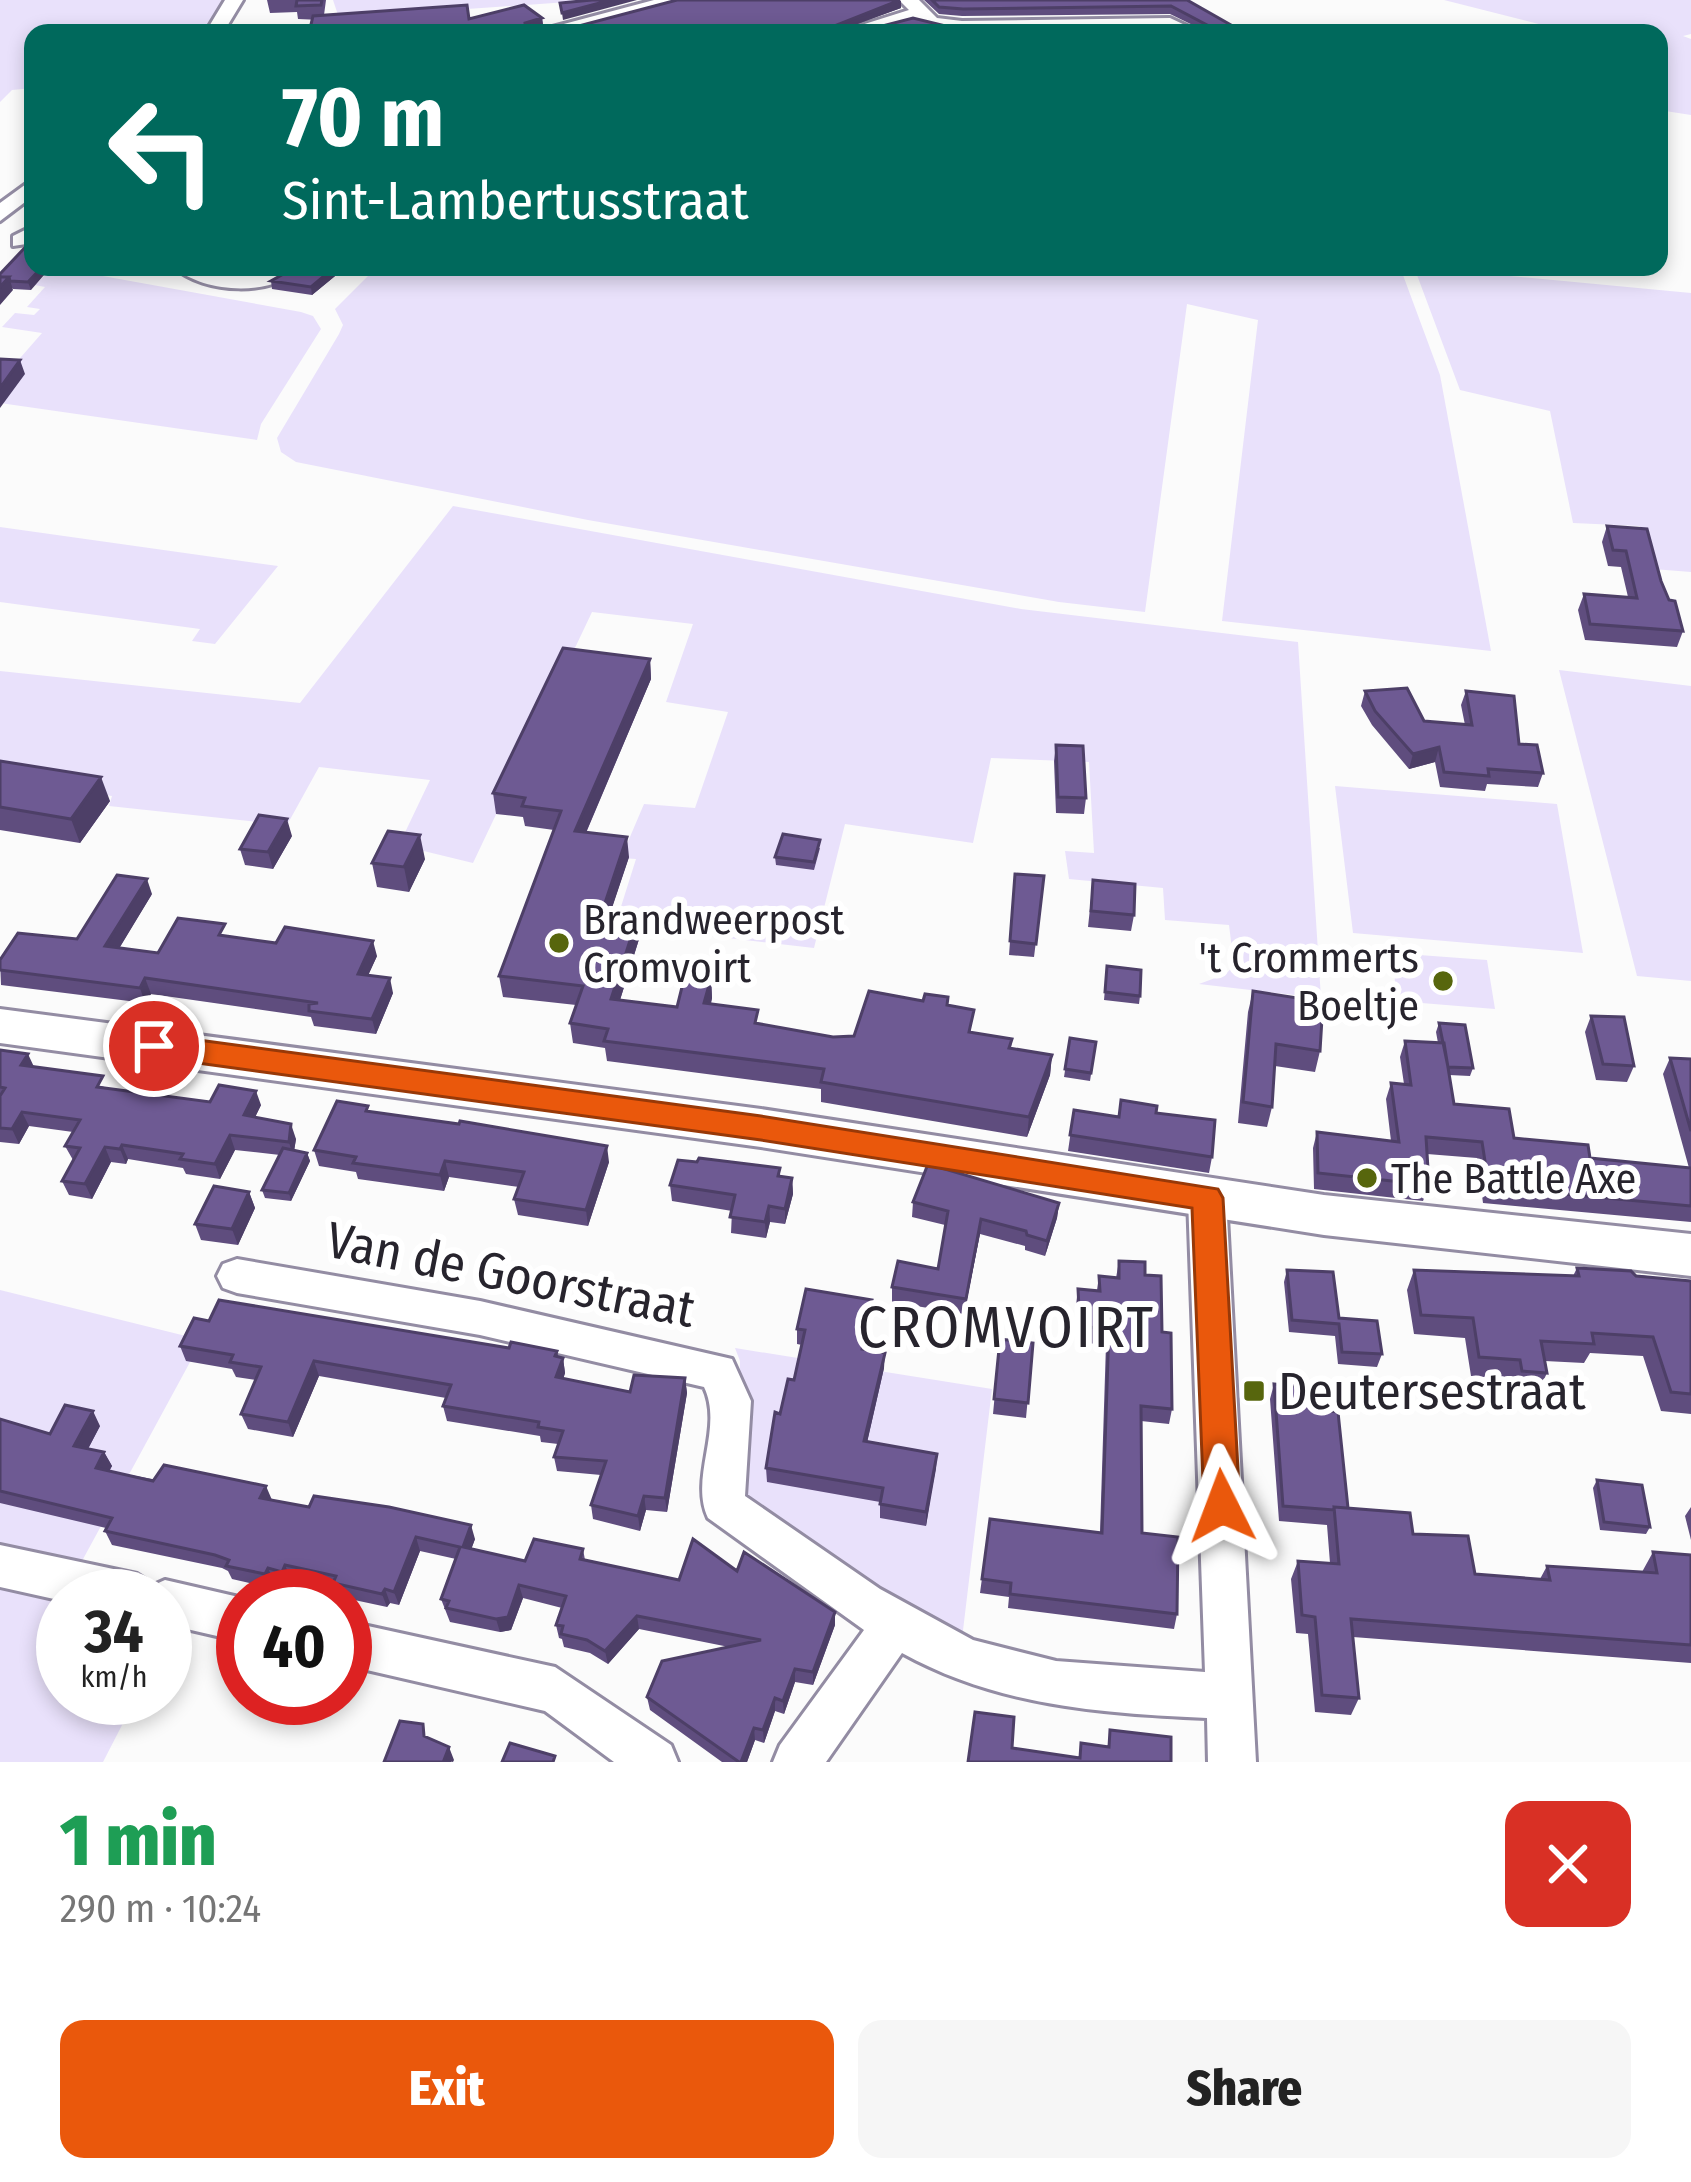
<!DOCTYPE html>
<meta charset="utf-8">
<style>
body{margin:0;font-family:"Fira Sans Condensed",sans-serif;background:#f6f6f6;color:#222;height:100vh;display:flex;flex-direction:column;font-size:45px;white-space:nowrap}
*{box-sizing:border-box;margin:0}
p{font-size:39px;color:#767676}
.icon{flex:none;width:66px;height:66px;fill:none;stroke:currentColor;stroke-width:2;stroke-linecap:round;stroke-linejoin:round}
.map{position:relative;height:1762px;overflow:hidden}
.details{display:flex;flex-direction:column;background:#fff;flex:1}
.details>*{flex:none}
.guide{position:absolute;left:24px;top:24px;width:1644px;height:252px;border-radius:24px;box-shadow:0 6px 18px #0003;background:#00695c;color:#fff;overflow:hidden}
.speed{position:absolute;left:36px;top:1569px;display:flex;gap:24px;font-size:60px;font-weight:700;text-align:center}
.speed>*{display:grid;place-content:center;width:156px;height:156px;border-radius:50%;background:#fff;box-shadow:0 6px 18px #0003;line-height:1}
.speed small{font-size:30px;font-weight:400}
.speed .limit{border:18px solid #d22;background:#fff;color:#111}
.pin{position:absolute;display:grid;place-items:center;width:102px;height:102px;color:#fff;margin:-51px;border:6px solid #fff;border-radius:50%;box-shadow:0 3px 12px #0007}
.me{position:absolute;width:132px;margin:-66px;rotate:357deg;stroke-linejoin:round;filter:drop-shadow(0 0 9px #0008)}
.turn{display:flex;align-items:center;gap:42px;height:252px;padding:0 60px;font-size:54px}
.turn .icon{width:156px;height:156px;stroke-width:2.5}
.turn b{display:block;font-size:84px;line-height:102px}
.round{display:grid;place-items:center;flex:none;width:126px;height:126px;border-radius:24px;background:#f6f6f6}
.summary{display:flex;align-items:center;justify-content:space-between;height:204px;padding:0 60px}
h1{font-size:72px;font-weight:800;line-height:90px;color:#1e9e55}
.button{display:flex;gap:24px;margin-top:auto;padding:24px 60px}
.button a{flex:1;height:138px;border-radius:24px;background:#ea580c;color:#fff;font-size:48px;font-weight:800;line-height:138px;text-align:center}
.button a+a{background:#f6f6f6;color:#222}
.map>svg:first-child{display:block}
</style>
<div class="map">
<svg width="1691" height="1762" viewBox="0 0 1691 1762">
<rect width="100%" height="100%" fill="#fbfbfb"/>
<path fill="#e9e1fb" d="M0,0H222L205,33H33V88L12,90L0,102Z
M333,0H596L339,18Z
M1444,0H1691V34L1683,36L1691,39V115L1659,110V33H1574Z
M53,267L301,312L313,316L321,329L261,424L257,440L0,403V381L42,333L2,327L15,313L34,315L40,309L27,307L45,287L35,285Z
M377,267H1400L1440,375L1491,651L1222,621L1258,320L1187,304L1145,612L1059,602L588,520L296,462L281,452L277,438L339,334L343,325L335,309Z
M1414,267L1691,293V572L1653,569L1640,526L1573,523L1550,411L1460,390Z
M453,506L1021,609L1298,642L1321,998L1199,984L1226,974L1234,965L1229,925L1165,920L1163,888L1069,879L1065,851L1094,853L1089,762L991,758L973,843L845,824L814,948L651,929L650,936L613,932L636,859L621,858L644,804L695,808L728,712L666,702L693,624L592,612L473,863L399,845L430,780L319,767L287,825L109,806L112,796L0,781V671L300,703Z
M0,527L278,566L215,644L192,641L200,629L0,602Z
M1559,670L1691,686V981L1637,976Z
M1335,786L1557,804L1583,953L1353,933Z
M1392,953L1487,960L1495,1009L1397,1001Z
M0,1290L202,1340L63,1596V1698H136L103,1762H0Z
M735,1348L992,1389L961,1647L737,1500L740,1361Z"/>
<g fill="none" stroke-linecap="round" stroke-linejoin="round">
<defs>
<path id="minor" d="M225,0H243L223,33H205Z
M654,0H686L563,33H530Z
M899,0H919L937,18L962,21L1170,18L1202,33H962L925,27L914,20L867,33H836L909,10Z
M33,179V196L0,221V203Z
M33,226V243L13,246V236Z
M174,267L254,274L303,267C274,297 204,294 174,267Z
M1207,1182L1221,1187L1226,1198L1256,1762H1208L1207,1718C1099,1713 998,1706 902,1653L826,1762H773L780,1745L864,1630L708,1518C689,1477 724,1429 704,1387L480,1335L237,1293L223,1288L217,1276L223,1264L237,1259L480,1301L732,1359L751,1401L745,1496L880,1589L973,1640L1056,1661L1205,1672L1188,1198L1193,1187Z
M0,1545L137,1574L154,1585L165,1580L243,1598V1642L165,1624V1596H63V1601L0,1587Z
M345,1621L555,1667L671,1745L678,1762H614L545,1711L345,1665Z"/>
<path id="major" d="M0,1009L761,1109L1324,1195L1691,1234V1276L1324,1235L761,1147L0,1043Z"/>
</defs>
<use href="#minor" stroke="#938ca3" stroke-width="6"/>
<use href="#major" stroke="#938ca3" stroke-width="6"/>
<use href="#minor" fill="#fff" fill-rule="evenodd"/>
<use href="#major" fill="#fff" fill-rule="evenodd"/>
</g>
<path fill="#5f4d7e" d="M267,0H326L324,15L469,19L542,18L543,25L530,29L298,19L297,12L270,13Z
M924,0H1187L1245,33H567L901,1V8L846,28L867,30H1203L1170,14L962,16L939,14Z
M33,239L31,290L13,289L0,274Z
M144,267H171L172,271Z
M296,267H346L312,295L272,289L271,281Z
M1607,526L1661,581L1683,631L1677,647L1585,640L1578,610L1584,594L1628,597L1621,567L1608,566L1602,542Z
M650,659L651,679L586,833L629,857L610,913L640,936L620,1000L677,1007L711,978L712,998L711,1004L758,1023L833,1037L854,1036L923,1001L948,997V1005L972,1032L1012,1039L1011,1048L1052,1055L1050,1075L1027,1137L821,1102V1089L607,1061L605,1048L573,1043L570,1023L576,1005L503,997L499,976L554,830L525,826L523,817L496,814L493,793Z
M1365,691L1424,721L1465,725L1461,705L1466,691L1519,744L1543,773L1538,787L1487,784L1485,791L1440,787L1435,762L1409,769L1372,725L1361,706Z
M1056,745L1086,798L1084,814L1056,813L1054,761Z
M0,761L110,801L80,843L0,830Z
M292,836L273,869L245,865L240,849Z
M820,848L814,870L776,865L775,857Z
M425,859L409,892L377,887L372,863Z
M1015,874L1044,876L1034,957L1009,955Z
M1093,880L1134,915L1131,931L1088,927Z
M152,894L119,948L158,953L229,936L377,956L368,975L393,993L376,1034L314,1026L311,1017L151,994L145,1003L1,985L0,960L77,939Z
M1107,966L1140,996L1139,1004L1104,1000Z
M1253,991L1320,1051L1315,1072L1275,1066L1272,1107L1267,1127L1238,1123L1248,1012Z
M1591,1016L1634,1066L1627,1082L1596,1080L1585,1032Z
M1439,1023L1473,1068L1470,1076L1449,1075L1454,1104L1514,1138L1590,1158L1689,1168L1663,1074L1670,1058L1691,1059V1222L1483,1203L1477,1158L1427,1154L1429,1185L1423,1201L1314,1189L1313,1148L1317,1132L1391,1141L1386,1099L1391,1083L1404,1084L1400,1057L1405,1041L1438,1043L1436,1032Z
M1070,1038L1096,1042L1090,1081L1064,1077Z
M0,1050L34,1067L108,1088L210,1102L261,1105L255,1117L296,1139L294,1151L307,1153L310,1161L291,1201L265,1198L262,1190L280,1155L235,1150L220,1179L186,1174L183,1168L128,1159L126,1164L111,1162L92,1199L69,1195L62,1181L73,1160L65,1146L73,1132L29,1126L19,1144L0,1142Z
M1074,1110L1118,1117L1156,1113L1212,1157L1209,1173L1068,1151Z
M370,1112L609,1162L588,1226L518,1215L514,1199L519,1187L449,1177L444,1191L358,1179L356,1172L319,1166L314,1150Z
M697,1162L780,1168V1177L792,1178L793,1194L785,1224L770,1222L766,1238L731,1233L732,1211L672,1201L670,1185Z
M249,1192L255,1208L238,1245L201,1240L195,1224Z
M913,1202L1059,1203L1057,1218L1045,1256L1025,1250V1246L980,1234L964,1314L892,1302V1287L938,1269L945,1225L912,1217Z
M1119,1261L1145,1275L1162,1332L1172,1409L1169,1424L1141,1421L1142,1533L1177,1614L1174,1629L1008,1608L1009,1597L980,1593L990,1519L1100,1532L1106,1344L1077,1343L1076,1305L1078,1289L1097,1290L1099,1276L1116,1278Z
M1577,1268L1691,1281V1414L1661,1411L1643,1356L1590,1353L1584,1363L1545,1361L1547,1373L1538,1392L1513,1390L1511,1379L1471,1376L1465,1338L1414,1334L1407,1290L1414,1270L1573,1276Z
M1287,1270L1339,1318L1382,1354L1377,1367L1338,1364L1335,1336L1289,1332L1284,1282Z
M872,1315L865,1350L884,1368L867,1442L937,1454L926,1526L880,1518V1502L767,1482L766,1468L780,1414L794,1380L802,1345L797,1344V1329Z
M1000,1339L1033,1343L1026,1418L993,1414Z
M180,1346L559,1357L563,1358L565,1373L563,1379L630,1392L685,1378L687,1393L667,1512L646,1510L640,1531L593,1519L591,1505L601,1475L557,1471L554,1457L558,1444L541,1442L540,1436L447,1421L443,1406L446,1398L319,1376L293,1437L248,1429L241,1414L256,1380L236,1377L232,1369L186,1361Z
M1274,1384L1321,1410L1348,1508L1413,1534L1475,1574L1540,1579L1547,1566L1642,1572L1653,1552L1691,1555V1663L1353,1637L1359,1698L1351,1715L1315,1712L1308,1634L1296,1633L1291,1579L1298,1561L1330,1563L1327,1525L1279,1521L1270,1399Z
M0,1419L50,1434L100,1426L88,1449L104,1452L112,1466L109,1471L475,1539L471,1549L525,1561L583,1549L585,1560L679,1580L737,1571L835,1612V1625L813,1685L795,1682L784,1714L775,1711L764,1743L755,1740L747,1762H722L650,1710L647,1697L729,1647L639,1629L608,1664L590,1653L564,1647L562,1639L559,1638L556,1625L562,1608L523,1598L511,1630L500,1632L450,1622L441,1599L456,1559L420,1551L399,1605L390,1603L387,1607L345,1598V1596H338L334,1588L291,1579L288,1585L274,1582L271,1588L232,1579L228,1571L222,1568L112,1545L105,1531L106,1528L0,1503Z
M1597,1480L1650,1527L1646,1534L1600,1530L1593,1488Z
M1691,1507V1540L1685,1516Z"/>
<path fill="#4d3f67" d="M611,0H637L563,20L562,13Z
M901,1V8L833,33L832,27Z
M542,18L543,25L526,31L525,23Z
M42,267H51L31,290L28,282Z
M335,267H346L312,295L311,287Z
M9,277L13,290L0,305V287Z
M20,360L25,374L0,408V388Z
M650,659L651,679L578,851L575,831Z
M1439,747L1435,762L1409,769L1413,754Z
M101,777L110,801L80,843L71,819Z
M287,819L292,836L273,869L268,852Z
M420,835L425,859L409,892L404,867Z
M627,837L629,857L604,932L602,912Z
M147,879L152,894L111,962L105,946Z
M638,916L640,936L614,1019L611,999Z
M373,941L377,956L362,989L358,974Z
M145,978L151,994L145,1003L140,988Z
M390,978L393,993L376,1034L372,1019Z
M711,978L712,998L705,1023L704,1003Z
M28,1054L35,1069L21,1065Z
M1052,1055L1050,1075L1027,1137L1029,1117Z
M256,1091L261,1105L249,1130L244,1115Z
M22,1112L29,1126L19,1144L12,1129Z
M291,1124L296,1139L293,1157L289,1142Z
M230,1135L235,1150L220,1179L215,1164Z
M122,1145L128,1159L126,1164L120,1149Z
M607,1146L609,1162L588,1226L586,1210Z
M105,1147L111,1162L92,1199L85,1184Z
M307,1153L310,1161L291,1201L289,1193Z
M445,1161L449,1177L444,1191L440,1175Z
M792,1178L793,1194L785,1224V1209Z
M249,1192L255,1208L238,1245L232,1229Z
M1059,1203L1057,1218L1045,1256L1047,1241Z
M769,1206L770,1222L766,1238L765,1222Z
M981,1219L980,1234L964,1314L966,1299Z
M872,1300V1315L862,1364V1349Z
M557,1351L560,1365L563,1358L565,1373L559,1392L556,1377L555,1356Z
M885,1353L884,1368L864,1456V1441Z
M314,1361L319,1376L293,1437L288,1422Z
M685,1378L687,1393L667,1512L665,1498Z
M93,1411L100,1426L82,1460L74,1446Z
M104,1452L112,1466L103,1482L96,1468Z
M937,1454L936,1469L926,1526V1512Z
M266,1486L272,1500L260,1498Z
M644,1496L646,1510L640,1531L638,1516Z
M471,1525L475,1539L467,1561L463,1547Z
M416,1537L420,1551L399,1605L394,1592Z
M285,1565L291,1579L288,1585L282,1572Z
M268,1568L274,1582L271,1588L265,1574Z
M519,1585L523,1598L511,1630L500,1632L496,1619Z
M385,1589L390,1603L387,1607L382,1594Z
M835,1612V1625L813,1685V1672Z
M637,1616L639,1629L608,1664L605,1651Z
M795,1669V1682L784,1714L783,1701Z
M775,1698V1711L764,1743L763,1730Z
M754,1728L755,1740L747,1762H741Z
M449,1747L454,1760L453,1762L444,1760Z"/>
<path fill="#6e5a93" stroke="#4d3f67" stroke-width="3" d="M297,0H322L321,5L296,6Z
M592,0H611L562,13L560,3Z
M677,0H900L832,27L867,30L913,18L962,30H1203L1207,25L1171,6L963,9L939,7L932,0H1187L1245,33H568L567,29Z
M467,5L469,19L524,5L542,18L525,23L526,29L559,30L562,33H309L313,16Z
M33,239V267H42L28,282L10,281L9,277H0V274Z
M296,267H335L311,287L271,281Z
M0,277H9L0,287Z
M0,359L20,360L0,388Z
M1607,526L1647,529L1661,581L1669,600L1675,601L1683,631L1590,624L1584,594L1637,598L1626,551L1613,550Z
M563,648L650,659L575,831L627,837L602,912L638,916L611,999L677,1007L685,975L711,978L704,1003L758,1010L755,1023L833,1037L854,1036L869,991L923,1001L925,994L948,997L947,1005L974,1010L969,1032L1012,1039L1009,1048L1052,1055L1029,1117L821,1082L824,1069L604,1041L608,1029L570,1023L583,986L499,976L561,811L522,806L525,798L493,793Z
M1407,688L1424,721L1472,725L1466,691L1514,696L1519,744L1537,745L1543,773L1488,769L1489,776L1444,772L1439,747L1413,754L1375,711L1365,691Z
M1056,745L1083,746L1086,798L1058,797Z
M0,761L101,777L71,819L0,807Z
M259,815L287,819L268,852L240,849Z
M388,831L420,835L404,867L372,863Z
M783,834L820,840L814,862L775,857Z
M1015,874L1044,876L1036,944L1010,941Z
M117,875L147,879L105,946L158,953L178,918L225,924L219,935L276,943L285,927L373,941L358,974L390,978L372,1019L309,1011V1004L318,1003L145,978L140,988L0,970V960L18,933L77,939Z
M1093,880L1135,884L1134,915L1091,911Z
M1107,966L1141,970L1140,996L1105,992Z
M1253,991L1323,1002L1320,1051L1276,1044L1272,1107L1243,1102Z
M1591,1016L1624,1017L1634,1066L1603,1064Z
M1439,1023L1465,1025L1473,1068L1448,1067Z
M1070,1038L1096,1042L1091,1073L1065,1069Z
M1405,1041L1444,1043L1454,1104L1509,1109L1514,1138L1588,1145L1590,1158L1691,1168V1206L1489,1187L1482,1142L1426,1137L1429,1185L1318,1173L1317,1132L1399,1142L1391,1083L1411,1085Z
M0,1050L28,1054L21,1065L103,1076L97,1087L210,1102L219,1085L256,1091L244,1115L291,1124L289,1142L230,1135L215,1164L180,1159L183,1154L122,1145L120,1149L105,1147L85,1184L62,1181L80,1148L65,1146L80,1120L22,1112L12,1129L0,1128V1096L5,1088L0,1087Z
M1670,1058L1691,1059V1131Z
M1121,1100L1157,1106L1156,1113L1215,1120L1212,1157L1070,1135L1074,1110L1119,1117Z
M337,1101L368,1106L366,1111L459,1124L460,1121L607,1146L586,1210L514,1199L524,1172L445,1161L440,1175L353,1163L356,1157L314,1150Z
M283,1148L307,1153L289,1193L262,1190Z
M699,1158L780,1168L778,1176L792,1178L785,1209L769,1206L765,1222L730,1217L735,1195L670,1185L678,1160L697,1162Z
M928,1164L1059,1203L1047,1241L1027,1235L1026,1231L981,1219L966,1299L892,1287L898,1261L938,1269L948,1211L913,1202Z
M214,1186L249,1192L232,1229L195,1224Z
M1119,1261L1145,1262V1275L1161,1276L1162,1332L1171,1333L1172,1409L1141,1406L1142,1533L1178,1537L1177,1614L1010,1594L1011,1583L982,1579L990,1519L1102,1533L1109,1328L1080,1327L1078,1289L1100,1291L1099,1276L1119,1278Z
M1577,1268L1631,1271L1636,1276L1691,1281V1394L1671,1392L1653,1337L1592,1333L1594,1344L1541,1341L1547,1373L1522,1371L1520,1360L1479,1357L1473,1318L1421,1315L1414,1270L1579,1276Z
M1287,1270L1333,1272L1339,1318L1377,1321L1382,1354L1342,1352L1339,1324L1292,1320Z
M806,1289L872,1300L862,1349L885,1353L864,1441L937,1454L926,1512L880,1504L883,1488L766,1468L775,1412L780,1414L788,1379L794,1380L805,1330L797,1329Z
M219,1300L509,1348L511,1342L557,1351L555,1356L563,1358L556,1377L630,1392L634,1375L685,1378L665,1498L644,1496L638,1516L591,1505L606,1461L554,1457L563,1431L538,1427L539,1422L443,1406L451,1385L314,1361L288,1422L241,1414L261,1367L230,1362L233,1355L180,1346L194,1318L209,1321Z
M1000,1339L1033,1343L1028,1403L994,1399Z
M1274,1384L1319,1388L1321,1410L1338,1412L1348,1508L1334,1507V1510L1283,1506Z
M65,1405L93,1411L74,1446L104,1452L96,1468L153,1481L164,1465L266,1486L260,1498L309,1507L314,1496L389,1507L471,1525L463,1547L525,1561L534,1539L583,1549L580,1559L679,1580L693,1539L737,1571L744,1552L835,1612L813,1672L795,1669L783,1701L775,1698L763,1730L754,1728L741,1762H739L647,1697L662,1661L761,1640L637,1616L605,1651L587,1640L561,1634L563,1626L556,1625L566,1596L519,1585L508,1617L496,1619L446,1608L449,1601L441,1599L460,1547L416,1537L394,1592L385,1589L382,1594L333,1583L336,1576L285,1565L282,1572L268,1568L265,1574L226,1566L229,1560L215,1555L105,1531L112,1518L0,1491V1419L50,1434Z
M1597,1480L1642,1485L1650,1527L1604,1522Z
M1334,1507L1410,1513L1413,1534L1468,1536L1475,1574L1550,1580L1547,1566L1657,1573L1653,1552L1691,1555V1645L1351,1619L1359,1698L1322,1695L1315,1617L1302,1615L1298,1561L1339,1564Z
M975,1712L1014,1717L1012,1748L1080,1758L1081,1743L1109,1747L1110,1730L1171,1737V1762H968Z
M400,1721L423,1724L424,1736L449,1747L444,1760L451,1762H384Z
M510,1743L555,1756L553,1762H502Z"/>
<path fill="#ea580c" stroke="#983908" stroke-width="3" d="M154,1034L761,1116L1218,1189L1223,1198L1240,1506L1234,1517L1222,1522L1209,1517L1204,1506L1192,1208L761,1140L154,1057L144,1054L139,1046L144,1038Z"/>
<g fill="#57660d" stroke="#fff" stroke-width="4.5">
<circle cx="559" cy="943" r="12"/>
<circle cx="1443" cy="981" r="12"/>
<circle cx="1367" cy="1178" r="12"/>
<rect x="1242" y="1379" width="24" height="24" rx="6"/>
</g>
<g text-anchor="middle" stroke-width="12" stroke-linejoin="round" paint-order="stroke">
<g font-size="42" fill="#27242d" stroke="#fff" text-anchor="start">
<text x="583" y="934">Brandweerpost<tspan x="583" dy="48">Cromvoirt</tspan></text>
<text x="1419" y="972" text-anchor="end">'t Crommerts<tspan x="1419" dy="48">Boeltje</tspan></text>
<text x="1391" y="1193">The Battle Axe</text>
</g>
<g font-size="51" fill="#27242d" stroke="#fff">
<text transform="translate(511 1274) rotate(11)" y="18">Van de Goorstraat</text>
</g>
<g font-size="51" fill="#27242d" stroke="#fff" text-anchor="start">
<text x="1278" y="1409">Deutersestraat</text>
</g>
<g font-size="57" letter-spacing="3" fill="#27242d" stroke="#fff">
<text x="1007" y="1347">CROMVOIRT</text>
</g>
</g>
</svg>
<div class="speed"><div>34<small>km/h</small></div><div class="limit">40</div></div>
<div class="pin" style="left:154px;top:1046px;background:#d93025"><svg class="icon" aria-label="arrive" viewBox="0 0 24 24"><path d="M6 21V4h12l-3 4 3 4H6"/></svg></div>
<svg class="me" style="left:1222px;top:1506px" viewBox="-20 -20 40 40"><path d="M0-17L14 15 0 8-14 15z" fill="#ea580c" stroke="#fff" stroke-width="4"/></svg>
<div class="guide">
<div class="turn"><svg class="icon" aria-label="left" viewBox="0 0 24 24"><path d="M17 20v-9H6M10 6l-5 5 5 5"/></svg><div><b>70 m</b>Sint-Lambertusstraat</div></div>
</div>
</div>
<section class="details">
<div class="summary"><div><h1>1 min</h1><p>290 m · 10:24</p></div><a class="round" style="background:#d93025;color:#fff"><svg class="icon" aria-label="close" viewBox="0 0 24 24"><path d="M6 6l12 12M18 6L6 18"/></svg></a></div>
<div class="button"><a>Exit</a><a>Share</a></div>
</section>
